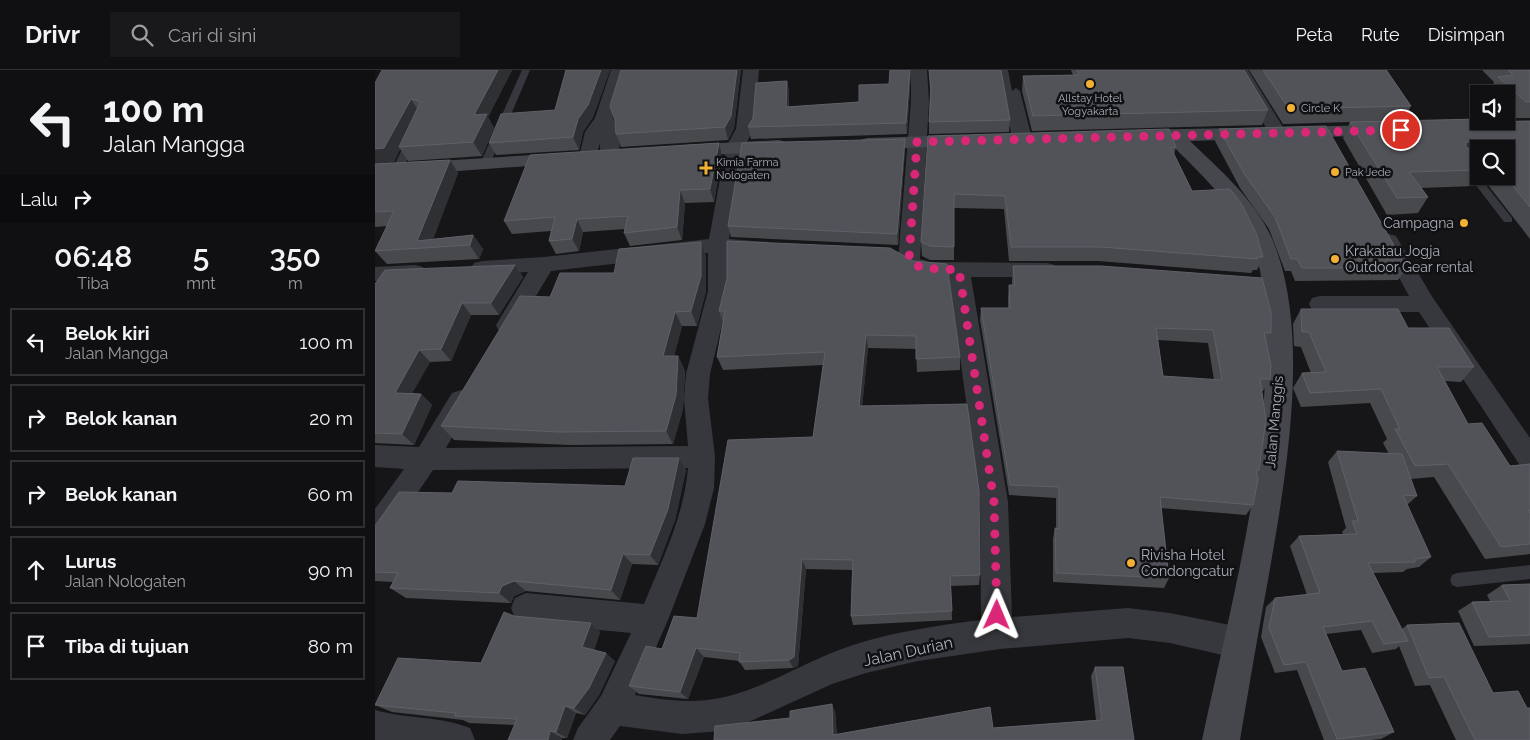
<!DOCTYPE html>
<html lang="id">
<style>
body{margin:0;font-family:Raleway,sans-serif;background:#19191b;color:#f1f3f6;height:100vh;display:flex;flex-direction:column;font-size:19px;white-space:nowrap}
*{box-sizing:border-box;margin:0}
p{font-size:16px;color:#9c9d9f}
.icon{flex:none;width:28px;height:28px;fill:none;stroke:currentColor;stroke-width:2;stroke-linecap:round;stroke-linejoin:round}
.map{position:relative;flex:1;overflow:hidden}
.panel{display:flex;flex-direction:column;background:#101012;width:375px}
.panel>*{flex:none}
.top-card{background:#101012;color:#f1f3f6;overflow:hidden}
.controls{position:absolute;left:1095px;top:15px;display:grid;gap:10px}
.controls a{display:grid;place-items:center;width:45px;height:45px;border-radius:0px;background:#101012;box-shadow:0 1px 4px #0004,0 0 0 1px #303032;font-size:25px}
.pin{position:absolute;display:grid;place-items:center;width:42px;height:42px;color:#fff;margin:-21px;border:2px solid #fff;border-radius:50%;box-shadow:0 1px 5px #0007}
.me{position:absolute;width:55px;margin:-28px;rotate:1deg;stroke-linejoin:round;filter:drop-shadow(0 0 4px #0008)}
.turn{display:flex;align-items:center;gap:18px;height:105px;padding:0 20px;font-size:22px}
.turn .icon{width:65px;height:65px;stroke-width:2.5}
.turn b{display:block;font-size:35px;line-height:42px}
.then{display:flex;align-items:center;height:48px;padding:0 20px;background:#0003;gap:10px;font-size:19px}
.eta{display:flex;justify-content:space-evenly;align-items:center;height:85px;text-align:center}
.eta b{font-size:30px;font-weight:600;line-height:35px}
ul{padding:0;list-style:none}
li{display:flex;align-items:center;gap:15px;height:68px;margin:0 10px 8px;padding:0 10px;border:2px solid #303032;border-radius:0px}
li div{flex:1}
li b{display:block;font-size:19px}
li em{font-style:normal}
header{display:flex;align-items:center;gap:30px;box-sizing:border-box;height:70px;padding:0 25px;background:#101012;border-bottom:1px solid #303032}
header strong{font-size:24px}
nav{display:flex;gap:28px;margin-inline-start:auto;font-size:18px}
.search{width:350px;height:45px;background:#19191b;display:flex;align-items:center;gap:12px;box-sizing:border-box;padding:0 18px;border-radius:0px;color:#9c9d9f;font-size:19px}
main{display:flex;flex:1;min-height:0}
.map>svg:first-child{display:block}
</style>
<header>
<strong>Drivr</strong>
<div class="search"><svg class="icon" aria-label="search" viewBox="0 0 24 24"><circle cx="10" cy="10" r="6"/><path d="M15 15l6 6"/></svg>Cari di sini</div>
<nav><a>Peta</a><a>Rute</a><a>Disimpan</a></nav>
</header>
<main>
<section class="panel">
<div class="top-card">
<div class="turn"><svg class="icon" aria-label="left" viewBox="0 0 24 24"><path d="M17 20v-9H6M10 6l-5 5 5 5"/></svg><div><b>100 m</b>Jalan Mangga</div></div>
<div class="then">Lalu<svg class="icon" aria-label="right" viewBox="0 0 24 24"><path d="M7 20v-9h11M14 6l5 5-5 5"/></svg></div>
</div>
<div class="eta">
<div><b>06:48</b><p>Tiba</p></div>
<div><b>5</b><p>mnt</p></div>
<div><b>350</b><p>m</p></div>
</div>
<ul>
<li><svg class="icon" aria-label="left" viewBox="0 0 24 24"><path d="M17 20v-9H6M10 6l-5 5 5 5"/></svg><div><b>Belok kiri</b><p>Jalan Mangga</p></div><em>100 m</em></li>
<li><svg class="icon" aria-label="right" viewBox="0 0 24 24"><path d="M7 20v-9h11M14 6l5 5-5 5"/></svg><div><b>Belok kanan</b></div><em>20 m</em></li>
<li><svg class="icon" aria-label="right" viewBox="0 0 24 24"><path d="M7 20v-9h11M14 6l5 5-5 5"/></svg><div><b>Belok kanan</b></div><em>60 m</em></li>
<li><svg class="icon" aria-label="ahead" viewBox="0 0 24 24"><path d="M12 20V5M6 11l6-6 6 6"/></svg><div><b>Lurus</b><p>Jalan Nologaten</p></div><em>90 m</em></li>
<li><svg class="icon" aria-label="arrive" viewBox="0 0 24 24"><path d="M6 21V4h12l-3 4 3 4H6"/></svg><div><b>Tiba di tujuan</b></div><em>80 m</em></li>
</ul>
</section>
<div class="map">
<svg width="1155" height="670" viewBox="0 0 1155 670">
<rect width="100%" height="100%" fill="#161618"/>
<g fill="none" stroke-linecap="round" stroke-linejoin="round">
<path fill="#37383d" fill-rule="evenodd" d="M147,0H155L115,94L113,96H107L105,94Z
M625,0H633L637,21L641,18L645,21L657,69L655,71L647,69L640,34L647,69L642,72L637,69Z
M36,68L41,71L27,100L22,103L19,102L17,100L31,71Z
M1092,94L1095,95L1137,148V152H1129L1087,97Z
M1155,495V509L1082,517L1077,515L1075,510L1077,505L1082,503Z"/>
<path fill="#37383d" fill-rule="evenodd" d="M236,0H252L238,48C244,59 248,79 241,90H227L225,86V73L220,91H206L204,87L210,62L220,48Z
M368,0H384L379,59L369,77L354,169L393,172L396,177L393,182L386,184L354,182L355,221L335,304L333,328L340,387L339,418L330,454L293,550L260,625C284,629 308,633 332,630C379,625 421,596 464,580C509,563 558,556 606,550L605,432L574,207C557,206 533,206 523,191L536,31V0H552L554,31L545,189L555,192L672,193L680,195L683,200L680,205L672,207H596L633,432L637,547L753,538L795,543L865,557L876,562L881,573L876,584L865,589L795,573L753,568L625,579L543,591L491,603L457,614L378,650L347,661L307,664L245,656L235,670H198L203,658L226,626L256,563L151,553L140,548L136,538L140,528L151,523L269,534C287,490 309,446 313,398L58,400L10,471L0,475V439L29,399L0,397V375L44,377L77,323L86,320L95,323L98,330L71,378L313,376L309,328L311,304L333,221V183L176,201L140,261L132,263L124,261L121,255L153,202L107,205L99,203L96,198L99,193L107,191L169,187L334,169L351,77L361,59Z
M857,0H873L911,62L908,66H896Z
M1014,164L1021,166L1058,228L1155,368V400L1146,397L1044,242H945L937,240L934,234L937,228L945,226H1034L1004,171L1007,166Z
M40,195L48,197L51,202L48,207L0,211V197Z
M0,640C31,649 66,646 95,658L100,670H0Z"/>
<path fill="#45474d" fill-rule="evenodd" d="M1009,55L1016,57L1019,61L1016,65L815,71C847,102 884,133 900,176C936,270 910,412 893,510C883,563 874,617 865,670H827C855,538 896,389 890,255C889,227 888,199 876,173C857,131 825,104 793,71L752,70L749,66L752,62L759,60Z
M589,65L596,67L599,71L596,75L492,80L485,78L482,74L485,70L492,68Z
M404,70L411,72L414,76L411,80L307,87L300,85L297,81L300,77L307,75Z
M189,83L196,85L199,89L196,93L0,107V95Z"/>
</g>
<path fill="#47494d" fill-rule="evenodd" d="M7,0H137L113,47L119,58L107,86L33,91L25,79L19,92L4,94L75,90L83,103L58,169L98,165L108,179L104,189L12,194L0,181L12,156L0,157V13Z
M191,0H235L218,47L208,62L204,80L121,85L114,73L180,40Z
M246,0H366L359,58L353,70L246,77L241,64Z
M536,0L532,64L376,69L373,57L412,11L414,22V37L484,32L514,14Z
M554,0H626L635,50L634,62L554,64V52L555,23Z
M696,0H869L893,40L887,55L657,61L647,21L648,6L698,5Z
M874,0H1012L1036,36L1028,51L1108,52L1155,51V169L1106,106H1131V79H1104V106H1105L1099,116L1046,118L1053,127L1043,143L1012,145L968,68L975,52L908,54Z
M1107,0H1155V48H1141L1131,39V24H1114L1113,23L1119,12Z
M844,59L1032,198L1023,210L920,211L916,201H910L894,159L865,118L840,71Z
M553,66L801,77L799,85L817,121L888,187L882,200H878L876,203L723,191H634L629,139L579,138V190H555L547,186L546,172Z
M530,69V80L523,175L356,167L353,156Z
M347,86L339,132L310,133L307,170L255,176L249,163L250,159L208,162L204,181L181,184L174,171L176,161L137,164L129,151Z
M352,171L585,287V300L542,302L541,279L493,278L487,336L605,505L604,515L576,516L577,550L478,555L476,546L477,500L431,499L423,596L418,598L370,600L364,591L329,587L313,629L264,624L254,616L287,579L322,548L438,367L448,295L348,300L342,287L348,252L344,241L352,208Z
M326,172L331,187V221L322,256H307L299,286H303L310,301L308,339L298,374L194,375L79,370L66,356L175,227L239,203Z
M140,195L148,207L124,245H96L76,291L55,292L37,323L46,324L57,335L39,375L0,373V214Z
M638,196L896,263L891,273L895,309L888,321H887L884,400L882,404L878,435L871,445L786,438L794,508L789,518L678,512V469L680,458H681V428L634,425L605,250L606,238H633V228L634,215H637V209ZM783,270L833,273L839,310L788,306Z
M926,239L1033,258L1099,297L1086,312L1070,311L1093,354L1135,396L1155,394V484L1110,489L1059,407L1035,409L1042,426L1032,435L1056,487L1044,497L1032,499L1028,502L998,503L1027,559L1032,555L1118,623L1155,670H1081L1055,615L1040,616L1024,576L1021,579L997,583L986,560L951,564L967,601L1019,662L1006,669L996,670H949L922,600L900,603L886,567L891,537L900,528L932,525L915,476L924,466L968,464L967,462L971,458L953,392L962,381L1014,384L1008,373L1012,369L995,333L926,337L918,318L927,303H936L926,277L919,276L918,254Z
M304,388L311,400L300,450L283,495L257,494L245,530L151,521L139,526L136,533L31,528L15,518L18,512L0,511V456L77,423L250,416Z
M1155,514V574L1099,576L1083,541L1097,532L1115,531L1112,525L1127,515Z
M139,546L216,553L225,562L219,580L240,591L224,625L210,645L201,643L192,668H187L139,655L94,653L88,650L17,642L0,635L106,593Z
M720,597L759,670H339L415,648L460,641L462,665L618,658L721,650L716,606Z"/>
<path fill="#2f3033" d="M123,0H137L113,47L119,58L107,86L98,72L99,45Z
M226,0H235L218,47L208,62L204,80L198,67L203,49Z
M362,0H366L359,58L353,70L350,57Z
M535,0H536L532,64L531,53Z
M412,11L414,22L413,48L411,37Z
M36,29L44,42L24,77L25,79L19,92L0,95V79Z
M530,69V80L523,175L522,164Z
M1098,70L1088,86L1091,73Z
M344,73L347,86L339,132L335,119Z
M75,90L83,103L55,178L42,171Z
M305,120L310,133L307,170L302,157Z
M202,149L208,162L204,181L197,169Z
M98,165L108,179L104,189L95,175Z
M326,172L331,187V221L322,256L316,241Z
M140,195L148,207L124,245L116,233Z
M87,233L96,245L76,291L66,279Z
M300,242L307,256L295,301L288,286Z
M491,265L493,278L486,348L484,336Z
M44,280L55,292L31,334L20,323Z
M303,286L310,301L308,339L298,374L291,361Z
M46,324L57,335L39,375L27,364Z
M304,388L311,400L300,450L283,495L275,485Z
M248,484L257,494L245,530L236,520Z
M427,489L431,499L423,596L418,598L414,590Z
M139,511L151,521L139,526L136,533L124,523L127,516Z
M216,553L225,562L217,586L207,577Z
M321,578L329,587L313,629L305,622Z
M231,583L240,591L224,625L210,645L199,638Z
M457,634L460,641L462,670L458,665Z
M190,636L201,643L192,668L181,662Z
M175,661L187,668V670H173Z"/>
<path fill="#525359" stroke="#5f6168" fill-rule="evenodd" d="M7,0H123L99,45L112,44L98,72L24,77L45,33L44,31L36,29L9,78L0,79V13Z
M191,0H226L213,35L203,49L198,67L114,73L126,44L180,40Z
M246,0H362L356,46L350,57L241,64L240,50L235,36Z
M515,0H535L531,53L373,57L378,48L381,13L412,11L411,37L484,32V15L514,14Z
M554,0H626L635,50L554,52L556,19Z
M702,0H869L893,40L658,46L648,6L704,5Z
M888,0H1011L1036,36L914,39Z
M1133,0H1155V32H1151L1123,7L1138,5Z
M1104,49V51H1108V52L1155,51V137L1130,106H1131V79H1108L1102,72L1098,70L1091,73V76L1104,92V100L1034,102L1053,127L1022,128L975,52Z
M951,56L1032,198H927L922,189H916L900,147L870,105L844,59Z
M794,59L801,77L796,78L817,121L855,119L866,133L881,163L888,187H882V189L726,177H636L630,126L579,124V177L555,176L546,172L553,66Z
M530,69L522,164L353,156L367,73Z
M344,73L335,119L305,120L302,157L249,163L253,146L202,149L197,169L174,171L180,147L129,151L155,85Z
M75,90L42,171L98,165L95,175L0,181L19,141L0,142V94Z
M352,171L515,178L538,191L572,194L585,287L541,289V266L491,265L484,336L592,334L604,421L605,505L575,506L577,541L476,546L478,490L427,489L419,587L414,590L364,592L365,583L321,578L305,622L254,616L271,576L287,579L299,546L322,548L353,370L438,367L450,282L342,287L350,241H344L352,208Z
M326,172V206L316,241L300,242L288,286H303L301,325L291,361L184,362L66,356L145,226L175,227L185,203H239L244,179Z
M140,195L116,233H87L66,279L44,280L20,323L46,324L27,364L0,363V214L10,200Z
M638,196H726L887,208L896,242V263H889L896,295L895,309H885L891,350L884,400H881L883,409L878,435L785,427L794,508L681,503L680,458L684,459V417L635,415L606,238H635L634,215H640ZM781,258L838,260L847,310L788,306Z
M926,239H1023L1033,258H1074L1099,297H1062L1093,354L1107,353L1135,396L1155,394V441H1153L1155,443V474L1126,477L1073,394L1040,396L1020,359H1025L1006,319L935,323L927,303L951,302L934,262H927Z
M962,381L1027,384L1042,426L1028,425L1056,487L1040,489V492L993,493L1033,571L1009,574L997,551L948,557L967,601L990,598L1019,662L962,669L931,592L909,595L894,558L900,528L945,523L924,466L982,464L977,451H983Z
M258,388H304L293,439L275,485L248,484L236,520L139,511L127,516L124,523L15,518L23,503L0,502V456L24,422L77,423L83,411L250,416Z
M1155,514V565L1114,567L1097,532L1135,531L1127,515Z
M129,542L139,546L216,553L207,577L231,583L214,618L199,638L190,636L181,662L175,661L173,670H133L142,649L80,646L81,643L0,635L23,588L106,593Z
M1084,553L1118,623L1143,621L1152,638H1155V670H1100L1069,607L1054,608L1032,555Z
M720,597H748L759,670H339L340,656L415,648V641L457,634L458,665L615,637L618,658L727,650Z"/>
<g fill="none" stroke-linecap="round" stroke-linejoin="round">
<path stroke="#db2777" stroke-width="9" stroke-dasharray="0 16.2" d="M622,545L619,432L584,200L546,198L534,190L542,72L1026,60"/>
</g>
<g fill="#f2b134" stroke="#111113" stroke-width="2">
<circle cx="715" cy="14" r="5"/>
<circle cx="916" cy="38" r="5"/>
<path d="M328.5 90.5h5v5h5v5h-5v5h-5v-5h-5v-5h5z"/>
<circle cx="960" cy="102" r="5"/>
<circle cx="1089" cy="153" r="5"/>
<circle cx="960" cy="189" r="5"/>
<circle cx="756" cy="493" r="5"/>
</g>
<g text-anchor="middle" stroke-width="5" stroke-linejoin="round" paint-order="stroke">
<g font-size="11" fill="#a8adb8" stroke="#111113" text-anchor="start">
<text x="715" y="32" text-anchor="middle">Allstay Hotel<tspan x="715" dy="13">Yogyakarta</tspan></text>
<text x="926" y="42">Circle K</text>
<text x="341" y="96">Kimia Farma<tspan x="341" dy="13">Nologaten</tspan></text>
<text x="970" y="106">Pak Jede</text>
</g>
<g font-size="14" fill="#a8adb8" stroke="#111113" text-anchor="start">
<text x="1079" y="158" text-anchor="end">Campagna</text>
<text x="970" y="186">Krakatau Jogja<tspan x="970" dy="16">Outdoor Gear rental</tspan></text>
<text x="766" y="490">Rivisha Hotel<tspan x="766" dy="16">Condongcatur</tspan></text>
</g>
<g font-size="14" fill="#a8adb8" stroke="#111113">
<text transform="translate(899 352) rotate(-85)" y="5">Jalan Manggis</text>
</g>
<g font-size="16" fill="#a8adb8" stroke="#111113">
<text transform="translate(533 581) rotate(-12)" y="6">Jalan Durian</text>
</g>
</g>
</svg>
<div class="controls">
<a><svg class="icon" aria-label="sound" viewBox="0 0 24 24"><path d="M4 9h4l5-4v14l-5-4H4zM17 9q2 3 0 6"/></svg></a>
<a><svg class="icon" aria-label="search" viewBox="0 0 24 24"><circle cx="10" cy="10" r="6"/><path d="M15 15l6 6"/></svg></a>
</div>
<div class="pin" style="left:1026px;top:60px;background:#d93025"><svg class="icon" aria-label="arrive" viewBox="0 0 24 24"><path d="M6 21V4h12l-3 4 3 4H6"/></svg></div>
<svg class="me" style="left:622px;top:545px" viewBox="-20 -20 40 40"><path d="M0-17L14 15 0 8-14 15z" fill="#db2777" stroke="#fff" stroke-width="4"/></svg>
</div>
</main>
